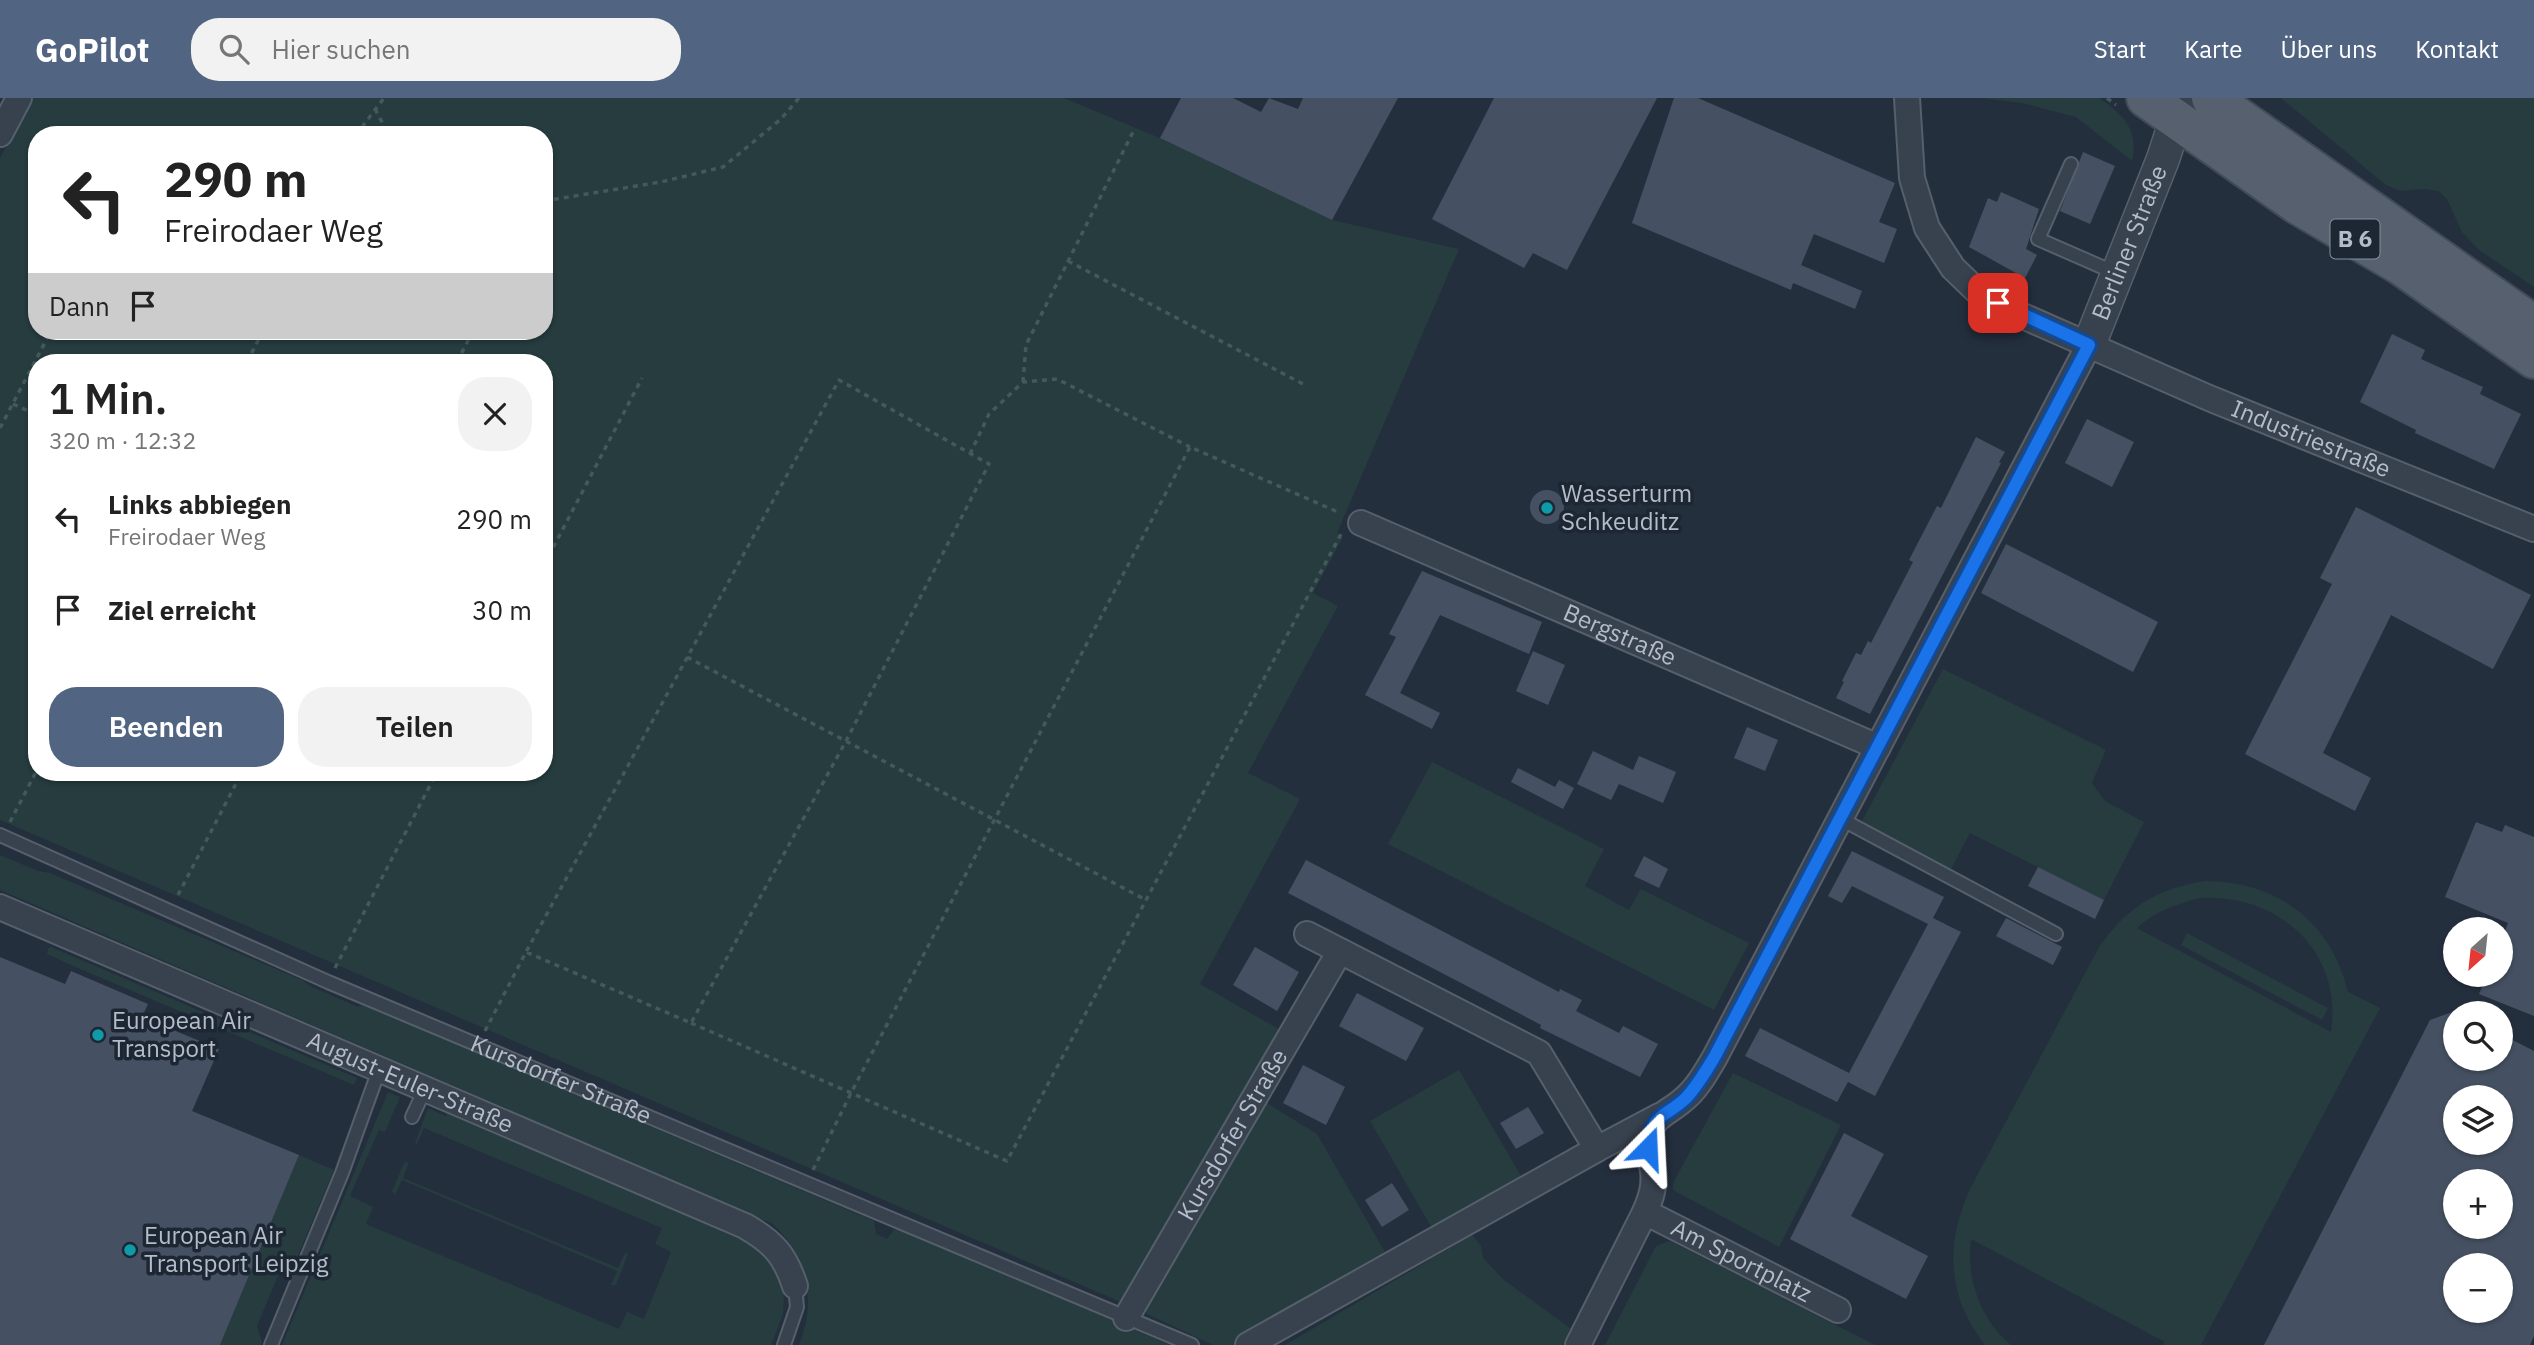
<!DOCTYPE html>
<html lang="de">
<meta charset="utf-8">
<style>
body{margin:0;font-family:"IBM Plex Sans",sans-serif;background:#f2f2f2;color:#222;height:100vh;display:flex;flex-direction:column;font-size:26px;white-space:nowrap}
*{box-sizing:border-box;margin:0}
p{font-size:23px;color:#767676}
.icon{flex:none;width:38px;height:38px;fill:none;stroke:currentColor;stroke-width:2;stroke-linecap:round;stroke-linejoin:round}
.map{position:relative;flex:1;overflow:hidden}
.details{position:absolute;left:28px;top:256px;width:525px;height:427px;display:flex;flex-direction:column;background:#fff;border-radius:28px;box-shadow:0 2px 5px #0004}
.details>*{flex:none}
.top-card{position:absolute;left:28px;top:28px;width:525px;height:214px;border-radius:28px;box-shadow:0 2px 5px #0004;background:#fff;color:#222;overflow:hidden}
.needle{width:46px;rotate:207deg}
.controls{position:absolute;left:2443px;top:819px;display:grid;gap:14px}
.controls a{display:grid;place-items:center;width:70px;height:70px;border-radius:50%;background:#fff;box-shadow:0 2px 5px #0004;font-size:35px}
.pin{position:absolute;display:grid;place-items:center;width:60px;height:60px;color:#fff;margin:-30px;border-radius:14px;box-shadow:0 4px 10px #0006}
.me{position:absolute;width:77px;margin:-38px;rotate:21deg;stroke-linejoin:round;filter:drop-shadow(0 0 5px #0008)}
.turn{display:flex;align-items:center;gap:24px;height:147px;padding:0 21px;font-size:32px}
.turn .icon{width:91px;height:91px;stroke-width:2.5}
.turn b{display:block;font-size:49px;line-height:60px}
.then{display:flex;align-items:center;height:66px;padding:0 21px;background:#0003;gap:14px;font-size:26px}
.round{display:grid;place-items:center;flex:none;width:74px;height:74px;border-radius:28px;background:#f2f2f2}
.overview{display:flex;align-items:center;justify-content:space-between;height:119px;padding:0 21px}
h1{font-size:42px;font-weight:600;line-height:52px}
.action{display:flex;gap:14px;margin-top:auto;padding:14px 21px}
.action a{flex:1;height:80px;border-radius:28px;background:#516482;color:#fff;font-size:28px;font-weight:600;line-height:80px;text-align:center}
.action a+a{background:#f2f2f2;color:#222}
ul{padding:0;list-style:none}
li{display:flex;align-items:center;gap:21px;height:91px;padding:0 21px}
li div{flex:1}
li b{display:block;font-size:26px}
li em{font-style:normal}
header{display:flex;align-items:center;gap:42px;box-sizing:border-box;height:98px;padding:0 35px;background:#516482;color:#fff}
header strong{font-size:33px}
nav{display:flex;gap:38px;margin-inline-start:auto;font-size:24px}
.search{width:490px;height:63px;background:#f2f2f2;display:flex;align-items:center;gap:18px;box-sizing:border-box;padding:0 24px;border-radius:28px;color:#767676;font-size:26px}
.map>svg:first-child{display:block}
</style>
<header>
<strong>GoPilot</strong>
<div class="search"><svg class="icon" aria-label="search" viewBox="0 0 24 24"><circle cx="10" cy="10" r="6"/><path d="M15 15l6 6"/></svg>Hier suchen</div>
<nav><a>Start</a><a>Karte</a><a>Über uns</a><a>Kontakt</a></nav>
</header>
<div class="map">
<svg width="2534" height="1247" viewBox="0 0 2534 1247">
<rect width="100%" height="100%" fill="#242f3e"/>
<path fill="#263c3f" fill-rule="evenodd" d="M32,0H1064L1160,40L1332,122L1459,151L1337,435L1343,439L1313,495L1338,508L1248,675L1300,701L1200,886L1282,933L1123,1205L0,722V60ZM37,37H544V233H37ZM37,264H544V674H37Z
M1982,0H2099C2124,17 2139,32 2132,63L2076,19L2022,5Z
M2281,0H2534V189L2479,152L2462,134L2447,101L2438,93L2425,91L2401,93L2386,87Z
M1943,571L2106,652L2092,685L2105,703L2144,724L2104,802L1970,735L1950,773L1861,725Z
M1432,664L1604,751L1585,788L1629,812L1641,791L1749,845L1714,912L1388,746Z
M0,757L38,773L50,775L302,882L310,888L358,909L364,907L874,1123L876,1136L887,1141L897,1128L1169,1247H799C817,1202 808,1160 773,1126L0,792Z
M2205,783C2276,783 2331,823 2348,894L2380,910L2201,1247H2162L2165,1244L1971,1141C1966,1180 1980,1221 2011,1247H1985C1946,1197 1945,1145 1971,1089L2099,849C2128,809 2155,791 2205,783ZM2200,800C2278,796 2343,852 2331,934L2137,830C2154,814 2176,806 2200,800Z
M2187,835L2328,910L2322,922L2181,847Z
M51,849L357,980L354,987L73,868L47,856L48,850Z
M1459,972L1521,1078L1432,1130L1370,1023Z
M1733,975L1841,1027L1779,1149L1673,1092V1085Z
M388,994L400,999L385,1034L379,1032L350,1098L373,1109L366,1126L619,1231L627,1214L644,1221L671,1154L655,1146L662,1130L424,1030L417,1046L415,1045L428,1010L446,1018L448,1014L739,1138L766,1155L781,1182L784,1193L783,1216L771,1247H282Z
M1262,1002L1317,1036L1389,1161L1237,1247H1213L1147,1216L1144,1208Z
M299,1057L334,1072L296,1162L282,1168L257,1228L262,1244L261,1247H220Z
M409,1064L403,1080L618,1170L625,1155L628,1156L616,1187H611L617,1173L402,1082L395,1097L392,1093L404,1065Z
M1472,1137L1481,1148L1483,1160L1504,1182L1570,1230L1563,1247H1285Z
M1670,1143L1875,1247H1605L1656,1148Z"/>
<path fill="#455162" fill-rule="evenodd" d="M1181,0H1233L1261,14L1269,0L1298,11L1303,0H1398L1332,122L1160,40Z
M1494,0H1657L1567,172L1533,155L1524,170L1432,121Z
M1674,0H1698L1895,85L1879,124L1897,131L1884,165L1814,136L1801,167L1862,193L1855,211L1793,185L1791,192L1632,125Z
M2083,54L2115,68L2090,126L2060,113Z
M2001,94L2039,111L2026,151L2037,157L2025,180L1969,149L1988,100L1997,104Z
M2392,236L2425,252L2421,261L2483,289L2480,296L2521,316L2494,371L2415,335L2416,332L2360,304Z
M2087,321L2134,344L2112,389L2065,365Z
M1976,339L2005,354L1999,364L2001,365L1870,616L1836,600L1844,584L1842,583L1856,555L1861,557L1868,543L1871,545L1913,464L1909,462L1937,408L1941,410Z
M1530 409a17 17 0 1 1 34 0a17 17 0 1 1-34 0Z
M2356,409L2531,497L2493,571L2391,517L2323,655L2371,680L2355,713L2245,656L2332,486L2320,480Z
M2006,446L2158,524L2133,574L1981,495Z
M1422,473L1542,524L1529,556L1440,517L1400,595L1440,615L1432,631L1365,597L1396,539L1389,536Z
M1533,553L1565,567L1548,607L1516,593Z
M1747,629L1778,642L1765,673L1734,660Z
M1593,653L1633,672L1639,658L1676,674L1663,705L1619,686L1611,702L1577,686Z
M1518,670L1555,689L1559,682L1574,690L1563,711L1511,684Z
M2476,724L2502,734L2505,727L2534,739V918L2479,896L2487,877H2501V843L2508,825L2445,799Z
M1852,753L1944,799L1933,820L1961,834L1875,998L1848,984L1837,1004L1745,958L1760,930L1849,975L1928,826L1852,788L1842,805L1828,798Z
M1644,758L1668,771L1659,790L1634,778Z
M1306,762L1559,894L1560,891L1582,902L1576,913L1619,935L1623,928L1658,946L1640,979L1540,930L1541,927L1490,900L1288,795Z
M2038,769L2104,802L2095,821L2028,788Z
M2006,820L2062,849L2053,867L1996,838Z
M1255,849L1299,874L1277,913L1233,887Z
M0,859L65,886L71,873L148,906L142,919L219,951L192,1013L299,1057L220,1247H0Z
M1357,895L1424,930L1406,963L1339,928Z
M2455,913V961H2501V936L2534,953V1238L2530,1247H2264L2430,922ZM2455,999H2501V1045H2455ZM2455,1083H2501V1129H2455ZM2455,1167H2501V1213H2455Z
M1303,967L1345,989L1326,1027L1283,1005Z
M1528,1009L1544,1035L1516,1051L1500,1025Z
M1844,1035L1884,1056L1851,1118L1928,1158L1906,1201L1790,1141Z
M1392,1085L1409,1112L1382,1129L1365,1102Z"/>
<g fill="none" stroke-linecap="round" stroke-linejoin="round">
<defs>
<g id="service">
<path d="M2071,66L2038,141L2118,176"/>
<path d="M1841,721L2056,836"/>
<path id="s1" d="M0,737L328,884L1192,1247"/>
<path d="M412,1019L425,991"/>
<path d="M271,1247L342,1075L379,972"/>
<path d="M784,1247L797,1209L795,1188"/>
</g>
<g id="minor">
<path id="s2" d="M1907,0L1912,80L1927,130L1953,170L1980,196L2016,215L2209,300L2534,431"/>
<path d="M0,36L19,0"/>
<path id="s3" d="M1361,425L1878,649"/>
<path id="s4" d="M0,809L745,1128C773,1144 785,1157 795,1188"/>
<path d="M1307,836L1539,955L1597,1051"/>
<path id="s5" d="M1645,1114L1838,1212"/>
<path id="s6" d="M1126,1220L1340,853"/>
<path d="M1248,1247L1597,1051L1659,1018"/>
<path d="M1578,1247L1645,1114C1651,1100 1655,1088 1653,1073C1651,1060 1645,1048 1649,1035C1654,1018 1671,1013 1683,1002C1697,991 1706,974 1715,959L2089,247"/>
</g>
<g id="tertiary">
<path id="s7" d="M2089,247L2163,61L2183,0"/>
</g>
<path id="primary" d="M2146,0L2298,107L2400,167L2534,261
M2211,0L2534,227"/>
</defs>
<use href="#service" stroke="#565f6c" stroke-width="16"/>
<use href="#minor" stroke="#565f6c" stroke-width="28"/>
<use href="#tertiary" stroke="#565f6c" stroke-width="35"/>
<use href="#primary" stroke="#414a57" stroke-width="42"/>
<path stroke="#44595c" stroke-width="3.5" stroke-dasharray="5 5" stroke-linecap="butt" d="M2107,0L2116,7
M375,11L389,37
M356,37L384,0
M544,103L661,84L723,69L781,21L799,0
M1068,163L1303,286
M247,264L263,233
M457,264L473,233
M1023,284L1026,247L1133,34
M13,306L37,317
M0,330L51,233
M970,356L989,316L1023,284L1057,281L1190,349
M544,467L642,280
M687,559L1146,802
M10,724L37,672
M178,797L242,674
M335,870L437,674
M691,925L1007,1063L1341,436
M485,933L526,854L839,282L989,366L846,643L691,925L526,854
M813,1072L851,995L1190,349L1340,415"/>
<use href="#service" stroke="#38414e" stroke-width="12"/>
<use href="#minor" stroke="#38414e" stroke-width="24"/>
<use href="#tertiary" stroke="#38414e" stroke-width="32"/>
<use href="#primary" stroke="#56606e" stroke-width="38"/>
</g>
<g fill="none" stroke-linecap="round" stroke-linejoin="round">
<defs>
<path id="route" d="M1648,1050C1651,1015 1665,1020 1686,1000C1698,987 1706,973 1715,958L2089,247L1998,205"/>
</defs>
<use href="#route" stroke="#114b97" stroke-width="18"/>
<use href="#route" stroke="#1a73e8" stroke-width="12"/>
</g>
<g fill="#0f9aa8" stroke="#1d2633" stroke-width="2.5">
<circle cx="1547" cy="410" r="7"/>
<circle cx="98" cy="937" r="7"/>
<circle cx="130" cy="1152" r="7"/>
</g>
<g text-anchor="middle" stroke-width="7" stroke-linejoin="round" paint-order="stroke">
<rect fill="#1d2633" stroke="#878f9c" stroke-width="2" x="2330.5" y="121.5" width="49" height="39" rx="5"/>
<g font-size="23" font-weight="bold" fill="#b4bcc9">
<text x="2355" y="149">B 6</text>
</g>
<g font-size="24" fill="#b4bcc9" stroke="#1d2633">
<text dy="8" stroke="none"><textPath href="#s7" startOffset="110">Berliner Straße</textPath></text>
<text dy="8" stroke="none"><textPath href="#s2" startOffset="579">Industriestraße</textPath></text>
<text dy="8" stroke="none"><textPath href="#s3" startOffset="282">Bergstraße</textPath></text>
<text dy="8" stroke="none"><textPath href="#s1" startOffset="612">Kursdorfer Straße</textPath></text>
<text dy="8" stroke="none"><textPath href="#s4" startOffset="446">August-Euler-Straße</textPath></text>
<text dy="8" stroke="none"><textPath href="#s6" startOffset="212">Kursdorfer Straße</textPath></text>
<text dy="8" stroke="none"><textPath href="#s5" startOffset="108">Am Sportplatz</textPath></text>
</g>
<g font-size="24" fill="#b4bcc9" stroke="#1d2633" text-anchor="start">
<text x="1561" y="404">Wasserturm<tspan x="1561" dy="28">Schkeuditz</tspan></text>
<text x="112" y="931">European Air<tspan x="112" dy="28">Transport</tspan></text>
<text x="144" y="1146">European Air<tspan x="144" dy="28">Transport Leipzig</tspan></text>
</g>
</g>
</svg>
<div class="controls">
<a><svg class="needle" viewBox="-14 -14 28 28"><path d="M0-13l5 13h-10z" fill="#e53935"/><path d="M0 13l5-13h-10z" fill="#767676"/></svg></a>
<a><svg class="icon" aria-label="search" viewBox="0 0 24 24"><circle cx="10" cy="10" r="6"/><path d="M15 15l6 6"/></svg></a>
<a><svg class="icon" aria-label="layers" viewBox="0 0 24 24"><path d="M12 4l9 5-9 5-9-5zM3 14l9 5 9-5"/></svg></a>
<a>+</a>
<a>−</a>
</div>
<div class="pin" style="left:1998px;top:205px;background:#d93025"><svg class="icon" aria-label="arrive" viewBox="0 0 24 24"><path d="M6 21V4h12l-3 4 3 4H6"/></svg></div>
<svg class="me" style="left:1648px;top:1050px" viewBox="-20 -20 40 40"><path d="M0-17L14 15 0 8-14 15z" fill="#1a73e8" stroke="#fff" stroke-width="4"/></svg>
<div class="top-card">
<div class="turn"><svg class="icon" aria-label="left" viewBox="0 0 24 24"><path d="M17 20v-9H6M10 6l-5 5 5 5"/></svg><div><b>290 m</b>Freirodaer Weg</div></div>
<div class="then">Dann<svg class="icon" aria-label="arrive" viewBox="0 0 24 24"><path d="M6 21V4h12l-3 4 3 4H6"/></svg></div>
</div>
<section class="details">
<div class="overview"><div><h1>1 Min.</h1><p>320 m · 12:32</p></div><a class="round"><svg class="icon" aria-label="close" viewBox="0 0 24 24"><path d="M6 6l12 12M18 6L6 18"/></svg></a></div>
<ul>
<li><svg class="icon" aria-label="left" viewBox="0 0 24 24"><path d="M17 20v-9H6M10 6l-5 5 5 5"/></svg><div><b>Links abbiegen</b><p>Freirodaer Weg</p></div><em>290 m</em></li>
<li><svg class="icon" aria-label="arrive" viewBox="0 0 24 24"><path d="M6 21V4h12l-3 4 3 4H6"/></svg><div><b>Ziel erreicht</b></div><em>30 m</em></li>
</ul>
<div class="action"><a>Beenden</a><a>Teilen</a></div>
</section>
</div>
